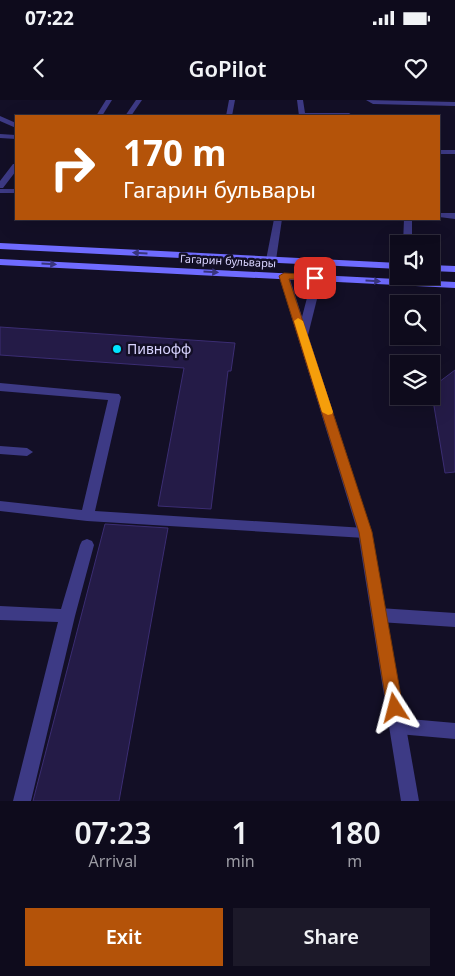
<!DOCTYPE html>
<meta charset="utf-8">
<style>
body{margin:0;font-family:"Noto Sans",sans-serif;background:#1c1929;color:#f1f3f6;height:100vh;display:flex;flex-direction:column;font-size:19px;white-space:nowrap}
*{box-sizing:border-box;margin:0}
p{font-size:16px;color:#9b9ba3}
.icon{flex:none;width:28px;height:28px;fill:none;stroke:currentColor;stroke-width:2;stroke-linecap:round;stroke-linejoin:round}
.map{position:relative;height:701px;overflow:hidden}
.drawer{display:flex;flex-direction:column;background:#0e0b1c;flex:1}
.drawer>*{flex:none}
.guide{position:absolute;left:15px;top:15px;width:425px;height:105px;border-radius:0px;box-shadow:0 5px 20px #0002,0 0 0 1px #2e2b3b;background:#b45309;color:#fff;overflow:hidden}
.buttons{position:absolute;left:390px;top:135px;display:grid;gap:10px}
.buttons a{display:grid;place-items:center;width:50px;height:50px;border-radius:0px;background:#0e0b1c;box-shadow:0 5px 20px #0002,0 0 0 1px #2e2b3b;font-size:25px}
.pin{position:absolute;display:grid;place-items:center;width:42px;height:42px;color:#fff;margin:-21px;border-radius:10px;box-shadow:0 2px 8px #0006}
.me{position:absolute;width:55px;margin:-28px;rotate:351deg;stroke-linejoin:round;filter:drop-shadow(0 0 4px #0008)}
.turn{display:flex;align-items:center;gap:18px;height:105px;padding:0 25px;font-size:22px}
.turn .icon{width:65px;height:65px;stroke-width:2.5}
.turn b{display:block;font-size:35px;line-height:42px}
.eta{display:flex;justify-content:space-evenly;align-items:center;height:85px;text-align:center}
.eta b{font-size:30px;font-weight:600;line-height:35px}
.button{display:flex;gap:10px;margin-top:auto;padding:10px 25px}
.button a{flex:1;height:58px;border-radius:0px;background:#b45309;color:#fff;font-size:20px;font-weight:600;line-height:58px;text-align:center}
.button a+a{background:#1c1929;color:#f1f3f6}
.status{display:flex;justify-content:space-between;align-items:center;height:35px;padding:0 25px;background:#0e0b1c;direction:ltr}
.status svg{height:14px;fill:currentColor}
header{display:flex;justify-content:space-between;align-items:center;height:65px;padding:0 25px;background:#0e0b1c;font-size:22px;font-weight:600}
.map>svg:first-child{display:block}
</style>
<div class="status"><b>07:22</b><svg viewBox="0 0 49 12"><path d="M0 12V9h3v3zM5 12V6h3v6zM10 12V3h3v9zM15 12V0h3v12zM26 1h20v11H26zM47 4h2v5h-2z"/></svg></div>
<header><svg class="icon" aria-label="back" viewBox="0 0 24 24"><path d="M15 5l-7 7 7 7"/></svg>GoPilot<svg class="icon" aria-label="heart" viewBox="0 0 24 24"><path d="M12 20l-8-8c-3-5 5-10 8-4 3-6 11-1 8 4z"/></svg></header>
<div class="map">
<svg width="455" height="701" viewBox="0 0 455 701">
<rect width="100%" height="100%" fill="#130f26"/>
<path fill="#241b47" stroke="#3b2d73" d="M0,227L235,243L231,271H228L211,409L158,406L184,268L0,255Z
M455,270V372L445,373L431,288Z
M105,424L168,428L119,701H33Z"/>
<g fill="none" stroke-linecap="round" stroke-linejoin="round">
<path fill="#3d3a85" fill-rule="evenodd" d="M106,0H112L102,16H96Z
M136,0H142L131,16H125Z
M229,0H235L232,16H226Z
M297,0H303L305,13H349L352,15L299,16Z
M366,0L455,2V6L373,4Z
M0,16L16,23V28L0,21Z
M13,64H16V71L3,88H0V81Z
M0,89H16V93H0Z
M439,113H455V119L439,117Z
M274,119H282L276,160L271,163L266,160Z
M404,119H412V144H403Z
M0,283L119,294L121,297L95,411L365,428L370,429L372,433L370,437L365,438L87,421L0,411V401L82,410L108,300L0,291Z
M0,346L27,348L33,352L27,356L0,354Z
M87,439L92,441L94,445L75,516L31,701H13L58,522L0,520V506L61,509L80,445L82,441Z
M398,618L455,623V639L398,634L392,632L389,626L392,620Z"/>
<path fill="#3d3a85" fill-rule="evenodd" d="M0,34L16,35V39L0,38Z
M439,50H455V54H439Z
M379,508L455,513V527L379,522L374,520L371,515L374,510Z"/>
<path fill="#3d3a85" fill-rule="evenodd" d="M284,173L289,176L302,217L308,194L327,176H333L335,178L318,195L308,235L372,433L419,701H401L358,433L279,176Z"/>
<path fill="#6f6bff" fill-rule="evenodd" d="M0,143L399,163V169L0,149Z
M0,159L455,182V188L0,165Z
M431,165L455,166V172L431,171Z"/>
</g>
<defs><path id="oneway-solid" d="M-6-.8H1V-3.2L6.5 0L1 3.2V.8H-6Z" transform="scale(1.25)"/></defs>
<g fill="#38347d">
<use href="#oneway-solid" transform="translate(140 153) rotate(-177)"/>
<use href="#oneway-solid" transform="translate(49 164) rotate(3)"/>
<use href="#oneway-solid" transform="translate(211 172) rotate(3)"/>
<use href="#oneway-solid" transform="translate(373 181) rotate(3)"/>
</g>
<path fill="#b45309" stroke="#753606" d="M284,173L315,175L319,178L315,180L289,179L372,432L403,608L400,613L395,615L389,613L387,608L359,432L279,176Z"/>
<path fill="#f59e0b" d="M298,218L303,221L333,312L332,314L328,315L322,312L294,221Z"/>
<circle fill="#00e5ff" stroke="#130f26" stroke-width="2" cx="117" cy="249" r="5"/>
<g text-anchor="middle" stroke-width="5" stroke-linejoin="round" paint-order="stroke">
<g font-size="11" fill="#d9d4ff" stroke="#130f26">
<text transform="translate(228 161) rotate(3)" y="4">Гагарин бульвары</text>
</g>
<g font-size="14" fill="#d9d4ff" stroke="#130f26" text-anchor="start">
<text x="127" y="254">Пивнофф</text>
</g>
</g>
</svg>
<div class="buttons">
<a><svg class="icon" aria-label="sound" viewBox="0 0 24 24"><path d="M4 9h4l5-4v14l-5-4H4zM17 9q2 3 0 6"/></svg></a>
<a><svg class="icon" aria-label="search" viewBox="0 0 24 24"><circle cx="10" cy="10" r="6"/><path d="M15 15l6 6"/></svg></a>
<a><svg class="icon" aria-label="layers" viewBox="0 0 24 24"><path d="M12 4l9 5-9 5-9-5zM3 14l9 5 9-5"/></svg></a>
</div>
<div class="pin" style="left:315px;top:178px;background:#d93025"><svg class="icon" aria-label="arrive" viewBox="0 0 24 24"><path d="M6 21V4h12l-3 4 3 4H6"/></svg></div>
<svg class="me" style="left:395px;top:608px" viewBox="-20 -20 40 40"><path d="M0-17L14 15 0 8-14 15z" fill="#b45309" stroke="#fff" stroke-width="4"/></svg>
<div class="guide">
<div class="turn"><svg class="icon" aria-label="right" viewBox="0 0 24 24"><path d="M7 20v-9h11M14 6l5 5-5 5"/></svg><div><b>170 m</b>Гагарин бульвары</div></div>
</div>
</div>
<section class="drawer">
<div class="eta">
<div><b>07:23</b><p>Arrival</p></div>
<div><b>1</b><p>min</p></div>
<div><b>180</b><p>m</p></div>
</div>
<div class="button"><a>Exit</a><a>Share</a></div>
</section>
